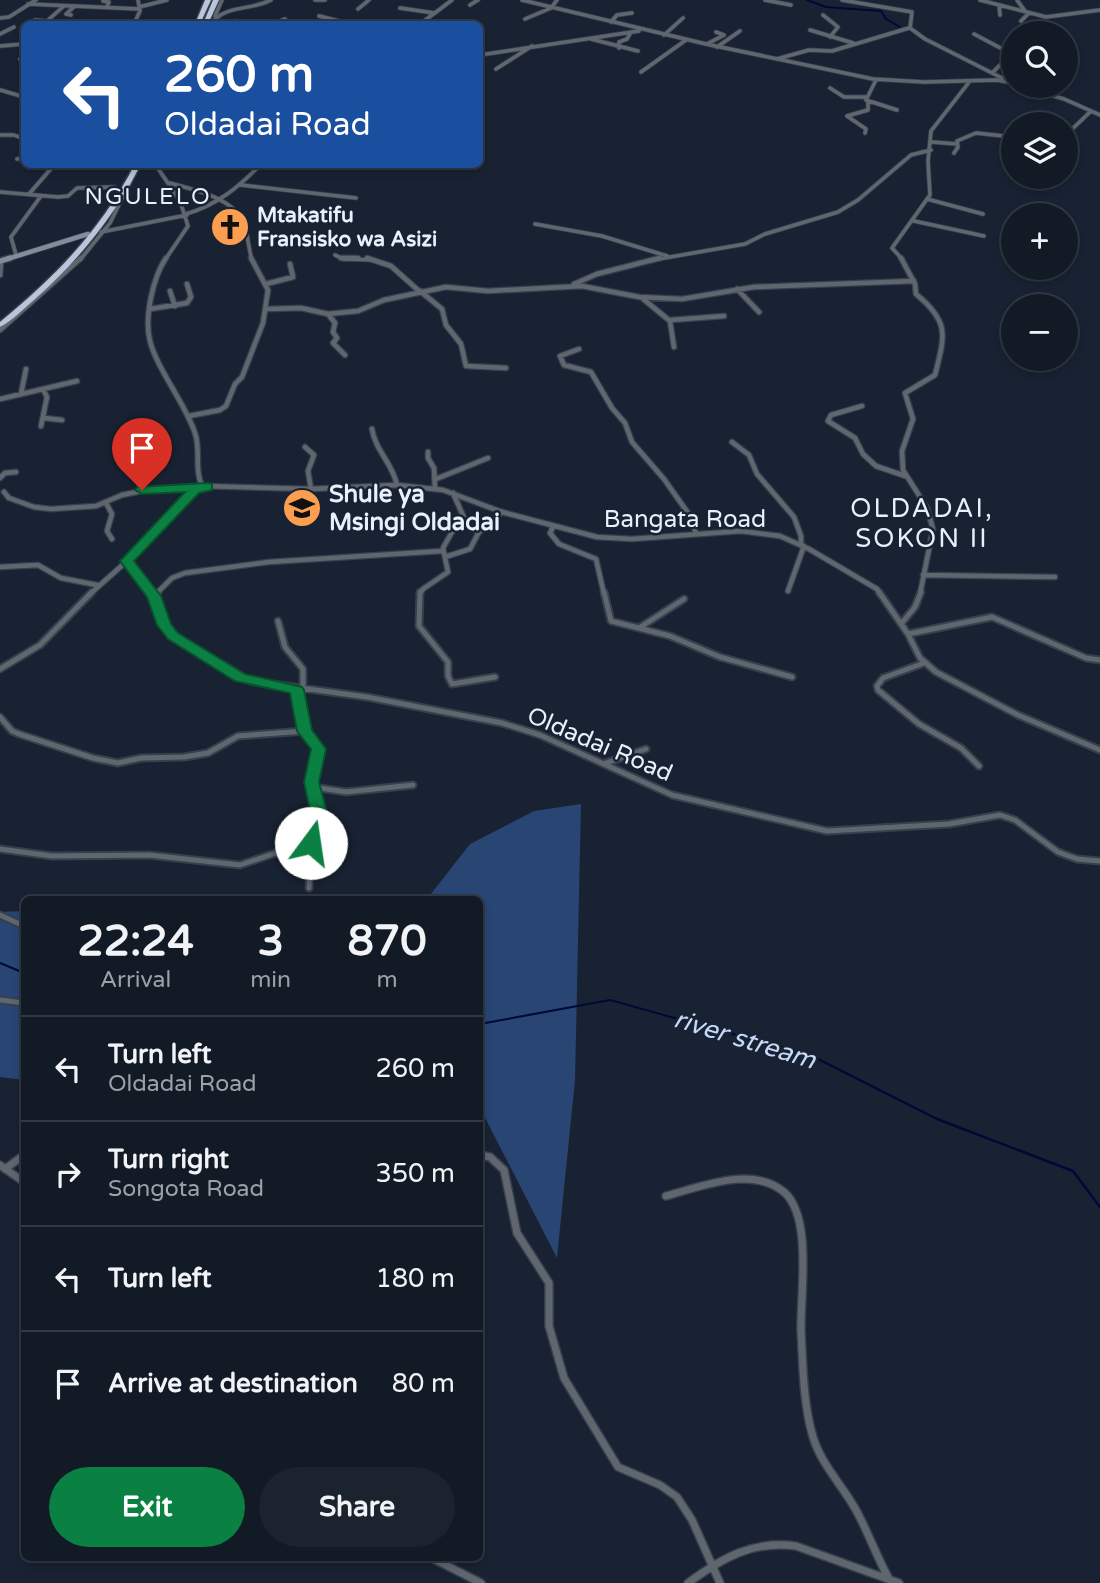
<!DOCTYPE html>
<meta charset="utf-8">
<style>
body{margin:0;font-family:"Varela Round",sans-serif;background:#1b232e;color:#f1f3f6;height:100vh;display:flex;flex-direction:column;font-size:26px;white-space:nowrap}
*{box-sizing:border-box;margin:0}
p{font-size:23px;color:#9ca1a7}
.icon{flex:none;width:38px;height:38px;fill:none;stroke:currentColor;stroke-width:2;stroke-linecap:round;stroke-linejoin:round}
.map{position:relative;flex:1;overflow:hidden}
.side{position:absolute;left:21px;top:896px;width:462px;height:665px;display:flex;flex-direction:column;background:#121a26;border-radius:10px;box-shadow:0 4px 10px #0003,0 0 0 2px #313843}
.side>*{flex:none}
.guide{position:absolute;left:21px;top:21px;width:462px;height:147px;border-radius:10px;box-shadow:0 4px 10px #0003,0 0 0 2px #313843;background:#1a4fa0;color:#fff;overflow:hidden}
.buttons{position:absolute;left:1001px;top:21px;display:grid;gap:14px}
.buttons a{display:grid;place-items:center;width:77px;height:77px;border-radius:50%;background:#121a26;box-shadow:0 4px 10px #0003,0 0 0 2px #313843;font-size:35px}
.pin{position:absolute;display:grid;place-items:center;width:60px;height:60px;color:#fff;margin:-72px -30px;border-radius:50% 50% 50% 0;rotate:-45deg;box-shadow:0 0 7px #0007}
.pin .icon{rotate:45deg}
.me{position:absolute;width:77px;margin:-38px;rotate:14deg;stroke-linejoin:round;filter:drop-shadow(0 0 5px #0008)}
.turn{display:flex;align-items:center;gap:24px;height:147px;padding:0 28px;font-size:32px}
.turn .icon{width:91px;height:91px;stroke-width:2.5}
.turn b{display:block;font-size:49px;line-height:60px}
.eta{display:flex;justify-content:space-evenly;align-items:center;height:119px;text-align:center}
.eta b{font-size:42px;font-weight:700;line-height:49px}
.button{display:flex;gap:14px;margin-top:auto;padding:14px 28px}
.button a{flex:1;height:80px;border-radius:42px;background:#0b8043;color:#fff;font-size:28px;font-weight:700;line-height:80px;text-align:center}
.button a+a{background:#1b232e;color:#f1f3f6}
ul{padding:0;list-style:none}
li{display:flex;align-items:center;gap:21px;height:105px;padding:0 28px;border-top:2px solid #313843}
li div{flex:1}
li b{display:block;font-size:26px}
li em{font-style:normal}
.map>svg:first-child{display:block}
</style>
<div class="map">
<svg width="1100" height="1583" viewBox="0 0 1100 1583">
<rect width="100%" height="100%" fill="#182232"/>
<path fill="#284573" d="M581,804L575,1080L557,1258L480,1108V900L427,899L470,844L534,811Z
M24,911V1080L0,1077V912Z"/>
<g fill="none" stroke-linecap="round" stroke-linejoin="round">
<path stroke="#000936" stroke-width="2" d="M807,0L826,7L881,11L886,19L900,27
M0,963L24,973
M480,1024L610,1000L703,1026"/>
<path stroke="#000936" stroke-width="2.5" d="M697,1024L812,1056L937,1119L1073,1171L1100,1207"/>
<defs>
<path id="street-far3" d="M315,0H325
M522,0L706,44L873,79L924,82L997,80L1013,83
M765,0L791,5
M842,0L912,12L910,28L925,39L1002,78
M980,0L1046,17L1100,10
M1017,0L1025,11
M103,1L109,2L107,7
M28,4L140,9
M470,5L478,0
M999,5L1000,15
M139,7L167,0
M400,8L434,13
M358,9L369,0
M71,15L66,14L75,6
M823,15L838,27L830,37
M215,16L222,0
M319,16L351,24
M0,18L9,17L36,0
M525,19L551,8L557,0
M35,20L47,21L64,6
M1021,21L1029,13
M611,22L617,15L632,13
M134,24L140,11L138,0
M211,24C226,4 250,11 271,0
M222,24L236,21L256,24
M272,24L285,19
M420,24L452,0
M810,30L853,43
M0,34L14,27
M974,34L1008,52L1005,60L992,73
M664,35L683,18
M591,39L638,51
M707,44L724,35L716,32
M0,46L24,44
M717,47L740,31
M619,48V42L627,39L631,32
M480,55L639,31
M20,59L24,55
M777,59L809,50L832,51L909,28
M496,69L532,46
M641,72L686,40
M876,80L866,100L897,110
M1019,86L1064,99L1100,115
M830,88L844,97H866
M0,90L24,97
M865,133L866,129L847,116L868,110V102
M0,135H14L24,139
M1066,135L1091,111
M932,142L957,144
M954,153L958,147L957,141L976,133L1013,137
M17,159L24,158
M155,164L180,201L188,226L165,260
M170,183C194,190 231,197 243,221C248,233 248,247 252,260
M241,185L356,198
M0,192L58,197L68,196L77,188L115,187
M29,194L55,164
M927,199L983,214
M186,214C217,205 239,187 261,164
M914,221L984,236
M535,224L602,236L667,256
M101,232L187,215
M16,255L11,237L41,196
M335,255L343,259L375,260
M80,260L110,223L131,180
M653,260L745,244L765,234L838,212L858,200L911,155L931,150
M903,260L892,248L930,195L928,161L931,131L970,81"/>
<path id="street-far2" d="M166,258C153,277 144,318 150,341C157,369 185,403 195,433C201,450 194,469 202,486
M341,258H358
M367,258L391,266L419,291
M901,258L915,284L916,294C950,322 945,335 935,375L905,393L913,419L902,451L903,470L927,508L933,529L920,594
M0,275L1,261
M266,284L293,277L290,264
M574,284L597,274L660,258
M737,289L759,312
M170,291L175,306
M420,291L442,309L446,325L461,344L466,366L506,368
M642,298L670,321L674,347
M150,309L187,303L191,297L187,284
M267,309L301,308L328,314L358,311L384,300L446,287L488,291L582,286L639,297L682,299L754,287L914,281
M328,314L335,323L333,332L337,338L333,343L345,355
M671,320L724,316
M0,330L81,258
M579,349L560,356L564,365L591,372L612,408L625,423L632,442L664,479L688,513L696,533
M21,394L26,369
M0,399L77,381
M862,406L831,415L828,421L855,438L863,454L876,466L905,476
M189,416L220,410L226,406L235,384L242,377L263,323L268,290L251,258
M44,418L62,420
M41,426L47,397L43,389
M372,429C375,450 393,464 397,485
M732,442L749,455L757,474L794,517L801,536V545
M305,447L314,455L308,471L311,489
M428,452V458L434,468L435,489
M0,478L5,473L16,472
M436,479L488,458
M4,492L9,498L34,507L51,509L96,506L122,495L151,489L202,486L311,489L397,485L443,490L502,512L597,537L632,539L741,531L780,536L809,549L877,589L880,594
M106,503L112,514L107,531L112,539
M463,524L479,532
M553,527L550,533L559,544L596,559L604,594
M445,557L470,549L479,532L502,512
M127,561L152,594
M0,567L38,565L61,578L97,585
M923,575L1055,577
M788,591L804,546
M90,594L127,561L194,490L201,488
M156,594L172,578L185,573L269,562L442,551
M420,594L423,589L448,572L443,548L452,532L465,520L453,493"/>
<path id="street-far1" d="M151,592L167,631L250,681L367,697L502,723L540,735L672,795L827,831L949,824L1000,815L1015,820L1058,852L1077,859L1100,861
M420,592L419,626L448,662V676L452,684L495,677
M604,592L611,621L670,636L720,657L792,677
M879,592L908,634L920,658L936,672L1018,715L1100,750
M154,596L158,592
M278,621L285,647L303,669V690
M901,624L915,607L921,592
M639,628L684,599
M908,634L992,617L1086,658L1100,660
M924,663L883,678L877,686L878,690L919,724L961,748L979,766
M0,669L40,645L92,592
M297,690L305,731L318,746L313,787L346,792L413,785
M0,717L12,731L19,734L93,758L118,763L141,758L184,757L208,753L238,736L305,731
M603,764L646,749
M0,849L52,856L149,855L240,865L311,841
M309,888L311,841L320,819L313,787
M0,915L24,926
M0,1000L24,1003"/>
<path id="street" d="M480,1155L490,1157L504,1170L517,1233L549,1283V1326L564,1378L618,1467L660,1485L677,1497L692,1520L720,1583
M0,1165L24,1182
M5,1169L24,1155
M666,1196C700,1187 752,1165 784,1192C813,1217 800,1296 801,1331C803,1366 803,1403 813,1437C821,1464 842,1485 856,1510C868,1532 876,1555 888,1577
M432,1558L481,1583
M688,1583C722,1558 753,1540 796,1546L899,1583"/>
<path id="secondary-far1" d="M4,260L88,234"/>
<path id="secondary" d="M0,261L10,258"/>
<path id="highway" d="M205,0H211L200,24H195Z
M213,0H219L208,24H203Z
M135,164H141C114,217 78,261 34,300C23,309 12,321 0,327V322C56,276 101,230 135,164Z"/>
</defs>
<use href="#street-far3" stroke="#353f4e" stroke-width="5"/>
<use href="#street-far2" stroke="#353f4e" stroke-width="7"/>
<use href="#street-far1" stroke="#353f4e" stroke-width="9"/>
<use href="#street" stroke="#353f4e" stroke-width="10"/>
<use href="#secondary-far1" stroke="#353f4e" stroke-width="6"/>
<use href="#secondary" stroke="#353f4e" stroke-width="8"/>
<use href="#highway" stroke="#353f4e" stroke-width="3"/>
<use href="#street-far3" stroke="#60666e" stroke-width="3.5"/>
<use href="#street-far2" stroke="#60666e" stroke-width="4.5"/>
<use href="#street-far1" stroke="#60666e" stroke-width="5"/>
<use href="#street" stroke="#60666e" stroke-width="7"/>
<use href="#secondary-far1" stroke="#838c9a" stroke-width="4.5"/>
<use href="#secondary" stroke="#838c9a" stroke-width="5"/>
<use href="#highway" fill="#b8c5db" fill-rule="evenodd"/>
</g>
<path fill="#0b8043" stroke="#07532c" stroke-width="2" d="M207,483L212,484V490L199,493L134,561L161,596L171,624L178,633L245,674L302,687L304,690L312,730L326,749L319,782L329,820L317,847H305L303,843L312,820L304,782L311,749L297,731L290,693L235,681L168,639L157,625L147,597L120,561L185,492L142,494L135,490L137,487Z"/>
<defs>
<symbol id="church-disc" viewBox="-11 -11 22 22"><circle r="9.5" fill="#fb9e50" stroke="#182232"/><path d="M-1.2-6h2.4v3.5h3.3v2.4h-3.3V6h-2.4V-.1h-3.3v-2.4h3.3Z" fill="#111"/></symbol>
<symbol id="school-disc" viewBox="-11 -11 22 22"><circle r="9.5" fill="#fb9e50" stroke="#182232"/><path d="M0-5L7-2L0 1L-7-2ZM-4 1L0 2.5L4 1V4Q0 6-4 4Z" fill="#111"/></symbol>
</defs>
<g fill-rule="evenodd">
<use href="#church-disc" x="208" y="205" width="44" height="44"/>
<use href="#school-disc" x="280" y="486" width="44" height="44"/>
</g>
<g text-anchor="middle" stroke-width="5" stroke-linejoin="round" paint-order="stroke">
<g font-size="21" font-weight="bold" fill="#e8f0fb" stroke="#182232" text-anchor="start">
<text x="257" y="222">Mtakatifu<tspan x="257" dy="24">Fransisko wa Asizi</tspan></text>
</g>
<g font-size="23" letter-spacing="2" fill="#e8f0fb" stroke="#182232">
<text x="148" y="204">NGULELO</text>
</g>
<g font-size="24" font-weight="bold" fill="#e8f0fb" stroke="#182232" text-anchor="start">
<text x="329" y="502">Shule ya<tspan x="329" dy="28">Msingi Oldadai</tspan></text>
</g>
<g font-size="24" fill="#e8f0fb" stroke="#182232">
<text x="685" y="527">Bangata Road</text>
<text transform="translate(600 744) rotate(23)" y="8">Oldadai Road</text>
</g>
<g font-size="26" letter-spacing="2" fill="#e8f0fb" stroke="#182232">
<text x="922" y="517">OLDADAI,<tspan x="922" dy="30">SOKON II</tspan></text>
</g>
<g font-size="26" font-style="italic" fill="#c5d9f8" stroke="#182232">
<text transform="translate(745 1039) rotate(17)" y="9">river stream</text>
</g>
</g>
</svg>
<div class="buttons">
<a><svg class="icon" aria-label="search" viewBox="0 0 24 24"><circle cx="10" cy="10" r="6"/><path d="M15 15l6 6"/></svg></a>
<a><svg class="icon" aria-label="layers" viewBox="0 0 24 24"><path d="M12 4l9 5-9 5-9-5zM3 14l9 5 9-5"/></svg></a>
<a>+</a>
<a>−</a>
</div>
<div class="pin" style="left:142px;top:490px;background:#d93025"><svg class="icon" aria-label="arrive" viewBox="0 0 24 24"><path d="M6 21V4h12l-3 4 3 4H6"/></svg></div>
<svg class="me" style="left:311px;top:843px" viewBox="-20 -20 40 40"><circle r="19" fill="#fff"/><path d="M0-13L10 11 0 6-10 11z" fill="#0b8043"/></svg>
<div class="guide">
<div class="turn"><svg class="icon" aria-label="left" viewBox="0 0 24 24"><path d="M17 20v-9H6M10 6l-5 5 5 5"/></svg><div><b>260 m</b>Oldadai Road</div></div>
</div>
<section class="side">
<div class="eta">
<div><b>22:24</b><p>Arrival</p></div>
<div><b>3</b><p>min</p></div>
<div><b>870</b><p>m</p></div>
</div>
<ul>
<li><svg class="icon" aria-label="left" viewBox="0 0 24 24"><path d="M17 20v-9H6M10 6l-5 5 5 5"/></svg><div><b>Turn left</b><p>Oldadai Road</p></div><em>260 m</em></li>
<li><svg class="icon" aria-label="right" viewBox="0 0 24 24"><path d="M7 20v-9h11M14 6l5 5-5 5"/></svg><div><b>Turn right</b><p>Songota Road</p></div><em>350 m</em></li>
<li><svg class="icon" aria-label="left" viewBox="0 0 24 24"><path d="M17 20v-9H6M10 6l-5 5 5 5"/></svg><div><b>Turn left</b></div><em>180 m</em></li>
<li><svg class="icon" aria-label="arrive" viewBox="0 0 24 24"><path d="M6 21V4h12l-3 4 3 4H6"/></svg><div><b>Arrive at destination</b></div><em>80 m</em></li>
</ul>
<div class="button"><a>Exit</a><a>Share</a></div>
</section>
</div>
